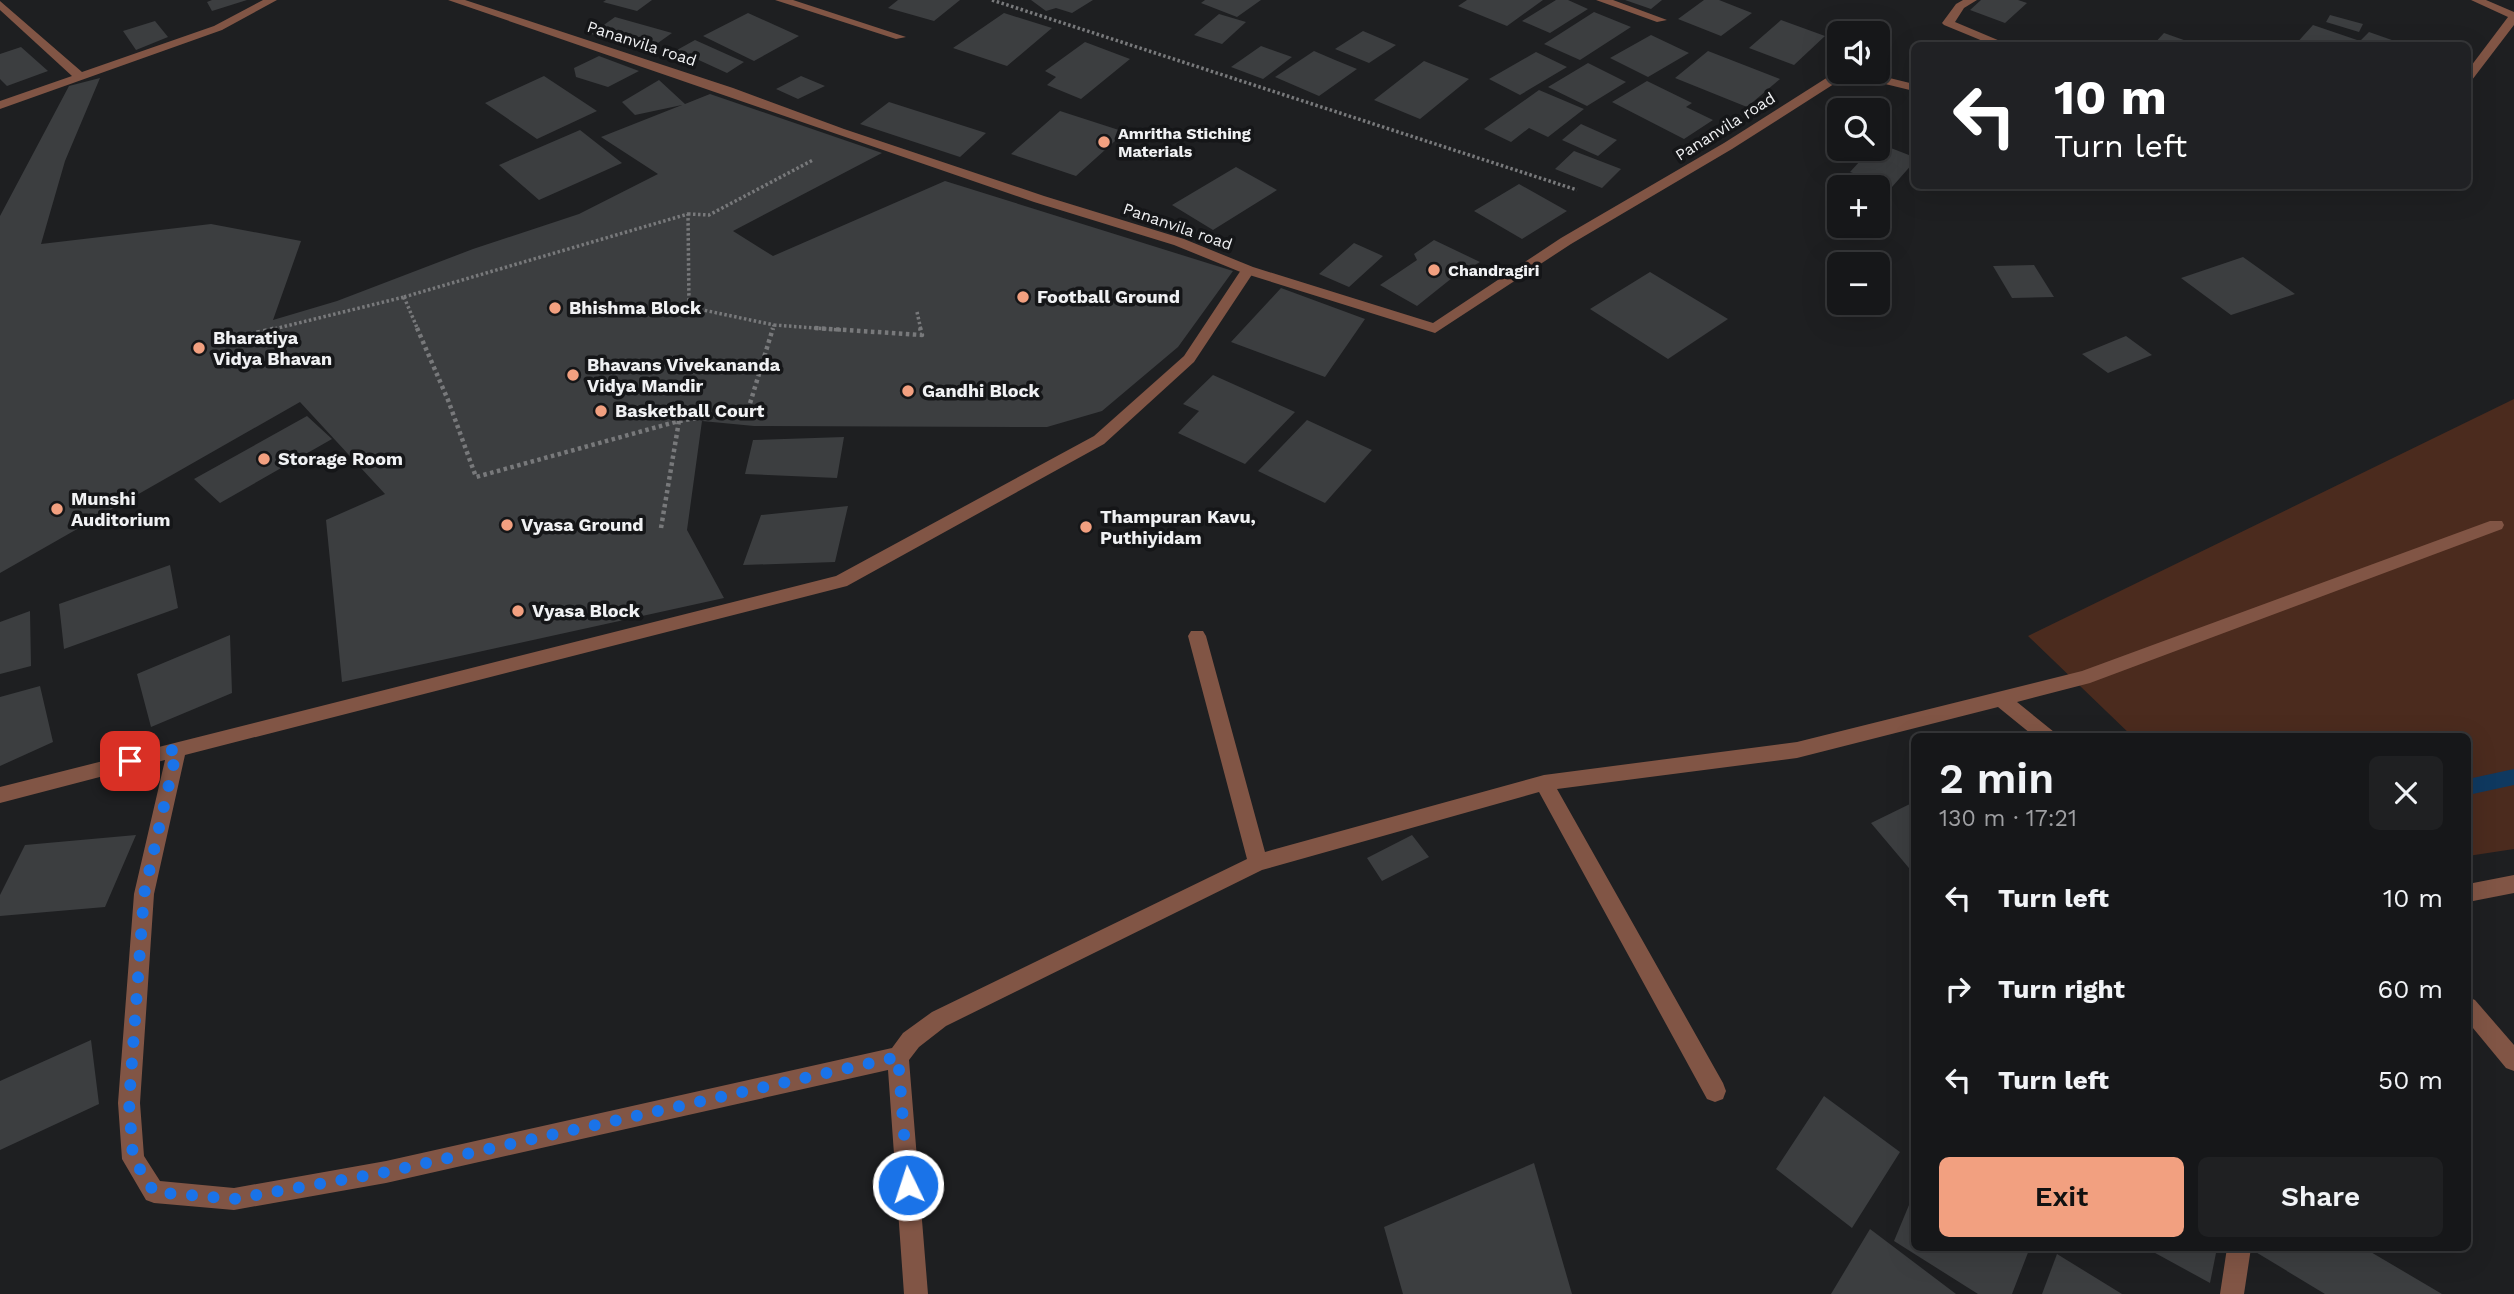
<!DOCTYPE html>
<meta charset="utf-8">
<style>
body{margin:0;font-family:"Work Sans",sans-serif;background:#1f2022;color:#f1f3f6;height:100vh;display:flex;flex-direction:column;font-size:26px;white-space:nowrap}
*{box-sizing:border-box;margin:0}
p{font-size:23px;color:#9e9fa2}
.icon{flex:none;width:38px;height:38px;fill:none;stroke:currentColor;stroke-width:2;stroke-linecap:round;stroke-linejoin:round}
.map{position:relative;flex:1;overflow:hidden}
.drawer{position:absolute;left:1911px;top:733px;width:560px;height:518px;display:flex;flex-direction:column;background:#161719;border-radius:10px;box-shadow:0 7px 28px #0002,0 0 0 2px #353638}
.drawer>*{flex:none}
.banner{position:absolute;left:1911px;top:42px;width:560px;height:147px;border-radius:10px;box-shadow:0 7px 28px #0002,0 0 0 2px #353638;background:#202124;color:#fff;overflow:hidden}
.tools{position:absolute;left:1827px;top:21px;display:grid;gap:14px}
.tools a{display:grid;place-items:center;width:63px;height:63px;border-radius:10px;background:#161719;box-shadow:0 7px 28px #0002,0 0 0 2px #353638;font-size:35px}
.pin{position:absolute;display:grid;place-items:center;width:60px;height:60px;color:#fff;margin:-30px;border-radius:14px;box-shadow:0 4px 10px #0006}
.me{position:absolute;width:77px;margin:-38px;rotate:356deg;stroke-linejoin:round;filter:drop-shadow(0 0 5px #0008)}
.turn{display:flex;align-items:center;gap:24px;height:147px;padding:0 28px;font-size:32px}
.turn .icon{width:91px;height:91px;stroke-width:2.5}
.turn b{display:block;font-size:49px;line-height:60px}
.round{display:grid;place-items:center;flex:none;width:74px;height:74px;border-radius:10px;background:#1f2022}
.overview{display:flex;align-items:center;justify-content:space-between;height:119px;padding:0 28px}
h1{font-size:42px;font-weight:600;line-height:52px}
.action{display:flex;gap:14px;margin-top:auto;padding:14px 28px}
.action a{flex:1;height:80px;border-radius:10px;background:#f2a080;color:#111;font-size:28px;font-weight:600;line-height:80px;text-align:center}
.action a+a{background:#1f2022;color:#f1f3f6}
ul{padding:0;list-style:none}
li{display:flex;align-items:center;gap:21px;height:91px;padding:0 28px}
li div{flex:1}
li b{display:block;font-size:26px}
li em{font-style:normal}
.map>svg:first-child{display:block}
</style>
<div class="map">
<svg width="2514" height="1294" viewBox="0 0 2514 1294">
<rect width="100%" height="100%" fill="#1e1f21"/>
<path fill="#4b2b1e" d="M2514,399V849L2468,856V737H2133L2028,636Z"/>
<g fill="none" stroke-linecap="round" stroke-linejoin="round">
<path fill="#0f3960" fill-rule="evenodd" d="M2514,769V785L2468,795V779Z"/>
</g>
<path fill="#3c3e40" d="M212,0H247L212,11L207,2Z
M606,0H652L637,11L603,2Z
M898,0H960L934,21L888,8Z
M1031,0H1093L1072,13L1056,8L1046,11Z
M1205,0H1261L1237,17L1201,3Z
M1467,0H1543L1507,26L1458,6Z
M1556,0H1568L1588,9L1550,33L1522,21Z
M1625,0H1662L1651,9Z
M1704,0H1719L1752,13L1721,36L1678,19Z
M1981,0H2018L2027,3L2005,23L1970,10Z
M1594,12L1631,27L1580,60L1544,44Z
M748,13L799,36L754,61L703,36Z
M1004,13L1052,28L1007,66L953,48Z
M1219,14L1246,22L1222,44L1194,35Z
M2330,15L2363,24L2359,32L2326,22Z
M615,17L672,33L648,50L591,34Z
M1781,20L1825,36L1794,65L1749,48Z
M155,21L168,37L136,50L123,31Z
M2313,25L2360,41L2369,32L2409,46H2294Z
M1363,31L1396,45L1369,63L1335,49Z
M2164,33L2198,45V46H2152Z
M1651,35L1689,53L1648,77L1610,58Z
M695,40L744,62L727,73L677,50Z
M1085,42L1130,59L1081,99L1047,85L1056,77L1045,71Z
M1261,46L1292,57L1263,79L1231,67Z
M21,47L48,71L7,86L0,79V54Z
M1314,51L1335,60L1357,69L1319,96L1275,77Z
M1708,51L1780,79L1747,107L1675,78Z
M1536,52L1567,67L1520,95L1489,79Z
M599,56L639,71L608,87L576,77L574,68Z
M1424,61L1469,79L1420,119L1374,100Z
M1588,63L1626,82L1587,106L1548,87Z
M544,76L597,111L537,139L485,103Z
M801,76L825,86L798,99L776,89Z
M100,78L65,161L41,244L211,224L301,241L273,320L337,301L473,249L579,214L658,174L601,137L682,105L635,115L622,102L659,80L685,104L710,94L882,153L733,231L773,256L945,181L1233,271L1178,347L1102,411L1047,427L754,426L702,421L687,530L724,598L342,682L326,520L385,494L300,402L0,573V216L69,86Z
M1647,81L1692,103L1686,107L1713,120L1684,139L1612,102Z
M1539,90L1584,109L1548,137L1529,128L1511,142L1484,129Z
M889,102L986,133L960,157L860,124Z
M1060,111L1125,132L1076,176L1011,154Z
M1581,124L1617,140L1598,156L1562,140Z
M580,130L622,163L539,200L499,165Z
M1878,143L1914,157V162L1892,187L1850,172L1871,149H1878Z
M1574,151L1621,169L1602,188L1555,169Z
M1236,167L1277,190L1213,230L1172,205Z
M1519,184L1567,211L1522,239L1474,211Z
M1434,240L1480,262L1452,278L1417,306L1380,285L1417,260L1414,254Z
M1354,243L1383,256L1349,287L1319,274Z
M2243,257L2295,294L2231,315L2181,278Z
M2034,265L2054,297L2012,298L1993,266Z
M1650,272L1728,319L1668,359L1590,309Z
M1281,288L1365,319L1325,377L1231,342Z
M2126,336L2152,355L2108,373L2082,354Z
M1213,375L1295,412L1245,464L1178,433L1199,411L1183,404Z
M307,416L332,439L220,503L194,479Z
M1307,420L1372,450L1325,503L1258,471Z
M844,437L837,478L745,474L753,440Z
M848,506L835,562L743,565L761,515Z
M170,565L178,608L64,649L59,604Z
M30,611L31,666L0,674V622Z
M230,635L232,693L151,727L137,674Z
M40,686L53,742L0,766V697Z
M1914,802V874L1871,823Z
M136,835L105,907L0,916V895L25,845Z
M1412,835L1429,857L1382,881L1367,858Z
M91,1040L99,1104L0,1150V1081Z
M1824,1096L1900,1152L1852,1228L1776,1169Z
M1534,1163L1572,1294H1403L1384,1227Z
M1914,1193V1248L2029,1250L2012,1294H1978L1894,1241Z
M1870,1229L1956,1294H1831Z
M2146,1248H2217L2210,1283Z
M2249,1248H2364L2442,1294H2325Z
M2057,1254L2122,1294H2042Z"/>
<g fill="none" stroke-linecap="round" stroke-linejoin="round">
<path stroke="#78797b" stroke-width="3.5" stroke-dasharray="2.5 2.5" stroke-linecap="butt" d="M992,0L1577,190
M688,214L709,215L813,160
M404,297L418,330
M404,297L688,214L689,307L774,325L773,330
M917,312L921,330
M774,325L841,330
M270,330L404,297"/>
<path stroke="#78797b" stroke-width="4.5" stroke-dasharray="3.5 3.5" stroke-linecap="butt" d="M417,328L448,400L476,477L679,421L748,410L773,328
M815,328L922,335L920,328
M243,336L277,328
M661,528L679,421"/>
<path fill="#815545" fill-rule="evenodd" d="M448,0H465L733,88L844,129L1044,196L1184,239L1253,267L1433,323L1561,238L1724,143L1839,70L1865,72L1914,84V91L1848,75L1732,149L1571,244L1435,333L1243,273L1174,245L1034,202Z
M1963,0H1977L1964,8L1955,22L2012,46H1995L1944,25L1942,23L1956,4Z"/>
<path fill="#815545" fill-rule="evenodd" d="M263,0H277L222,30L0,109V101L72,76L0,10V1L82,72L214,26Z
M775,0H793L906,37L896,39Z
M1596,0H1613L1667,20L1657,22Z
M2471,0H2486L2514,12V25L2472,80L2468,81V70L2508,17Z
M1248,266L1255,270L1194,362L1104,444L847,586L185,755L154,894L140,1103L144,1156L160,1181L234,1188L386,1161L892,1048L903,1033L932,1012L1247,859L1188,636L1191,631H1203L1206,636L1265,852L1544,775L1797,742L2082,671L2490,521H2502L2504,525L2502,529L2090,683L2017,702L2054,732L2057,737H2035L1998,707L1797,758L1557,789L1723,1083L1726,1091L1723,1099L1715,1102L1707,1099L1539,792L1262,870L946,1026L919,1047L909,1060L928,1294H904L888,1070L386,1183L234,1210L154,1203L146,1200L122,1159L118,1103L134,894L165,760L0,803V787L836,576L1094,436L1184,356L1243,267Z
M2514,875V893L2468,902V884Z
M2468,997L2475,1000L2514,1045V1071L2506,1068L2468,1022Z
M2227,1248H2251L2244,1294H2220Z"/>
</g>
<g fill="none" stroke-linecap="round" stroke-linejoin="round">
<path stroke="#1a73e8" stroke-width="12" stroke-dasharray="0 21.6" d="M130,761L177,749L144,894L129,1103L133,1158L154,1192L234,1199L386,1172L898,1057L908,1185"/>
</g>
<g fill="#f2a080" stroke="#151618" stroke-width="2.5">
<circle cx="1104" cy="142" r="7"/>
<circle cx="1434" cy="270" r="7"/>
<circle cx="1023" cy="297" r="7"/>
<circle cx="555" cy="308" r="7"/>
<circle cx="199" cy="348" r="7"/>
<circle cx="573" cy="375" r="7"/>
<circle cx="908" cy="391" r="7"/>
<circle cx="601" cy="411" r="7"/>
<circle cx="264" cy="459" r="7"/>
<circle cx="57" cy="509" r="7"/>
<circle cx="507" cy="525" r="7"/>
<circle cx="1086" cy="527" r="7"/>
<circle cx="518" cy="611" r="7"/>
</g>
<g text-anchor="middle" stroke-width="7" stroke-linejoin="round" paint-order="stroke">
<g font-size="16" fill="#f0f1f3" stroke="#151618">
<text transform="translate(642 43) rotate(18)" y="6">Pananvila road</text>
<text transform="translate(1725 126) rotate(-32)" y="6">Pananvila road</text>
<text transform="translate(1178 226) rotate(19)" y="6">Pananvila road</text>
</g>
<g font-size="16" font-weight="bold" fill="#f0f1f3" stroke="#151618" text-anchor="start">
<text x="1118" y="139">Amritha Stiching<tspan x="1118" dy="18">Materials</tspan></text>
<text x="1448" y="276">Chandragiri</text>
</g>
<g font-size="18" font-weight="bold" fill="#f0f1f3" stroke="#151618" text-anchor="start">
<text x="1037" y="303">Football Ground</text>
<text x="569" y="314">Bhishma Block</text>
<text x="213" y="344">Bharatiya<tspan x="213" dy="21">Vidya Bhavan</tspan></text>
<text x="587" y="371">Bhavans Vivekananda<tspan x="587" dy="21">Vidya Mandir</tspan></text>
<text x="922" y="397">Gandhi Block</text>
<text x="615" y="417">Basketball Court</text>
<text x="278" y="465">Storage Room</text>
<text x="71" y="505">Munshi<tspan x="71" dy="21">Auditorium</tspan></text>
<text x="1100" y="523">Thampuran Kavu,<tspan x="1100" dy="21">Puthiyidam</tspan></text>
<text x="521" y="531">Vyasa Ground</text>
<text x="532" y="617">Vyasa Block</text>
</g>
</g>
</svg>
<div class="tools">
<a><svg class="icon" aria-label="sound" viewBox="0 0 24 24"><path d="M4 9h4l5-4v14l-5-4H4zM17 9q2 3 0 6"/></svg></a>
<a><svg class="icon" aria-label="search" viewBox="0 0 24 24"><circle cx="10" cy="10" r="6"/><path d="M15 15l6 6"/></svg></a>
<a>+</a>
<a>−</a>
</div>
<div class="pin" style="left:130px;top:761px;background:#d93025"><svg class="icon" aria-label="arrive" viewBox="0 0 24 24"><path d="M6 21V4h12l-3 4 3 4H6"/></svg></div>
<svg class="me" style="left:908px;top:1185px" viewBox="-20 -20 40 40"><circle r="17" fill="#1a73e8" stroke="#fff" stroke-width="3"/><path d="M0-11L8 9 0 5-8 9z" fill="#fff"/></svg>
<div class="banner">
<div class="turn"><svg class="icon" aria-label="left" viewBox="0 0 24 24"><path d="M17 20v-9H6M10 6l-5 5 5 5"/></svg><div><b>10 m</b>Turn left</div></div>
</div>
<section class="drawer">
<div class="overview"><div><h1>2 min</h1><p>130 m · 17:21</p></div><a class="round"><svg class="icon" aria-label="close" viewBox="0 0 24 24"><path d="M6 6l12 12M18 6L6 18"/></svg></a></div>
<ul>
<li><svg class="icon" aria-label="left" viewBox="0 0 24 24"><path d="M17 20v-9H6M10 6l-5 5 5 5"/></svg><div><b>Turn left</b></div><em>10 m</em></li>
<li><svg class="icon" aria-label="right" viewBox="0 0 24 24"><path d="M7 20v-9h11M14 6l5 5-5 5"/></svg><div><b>Turn right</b></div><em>60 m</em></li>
<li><svg class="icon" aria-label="left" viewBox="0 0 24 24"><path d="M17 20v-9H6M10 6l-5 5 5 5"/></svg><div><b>Turn left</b></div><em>50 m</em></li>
</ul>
<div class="action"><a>Exit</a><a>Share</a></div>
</section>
</div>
